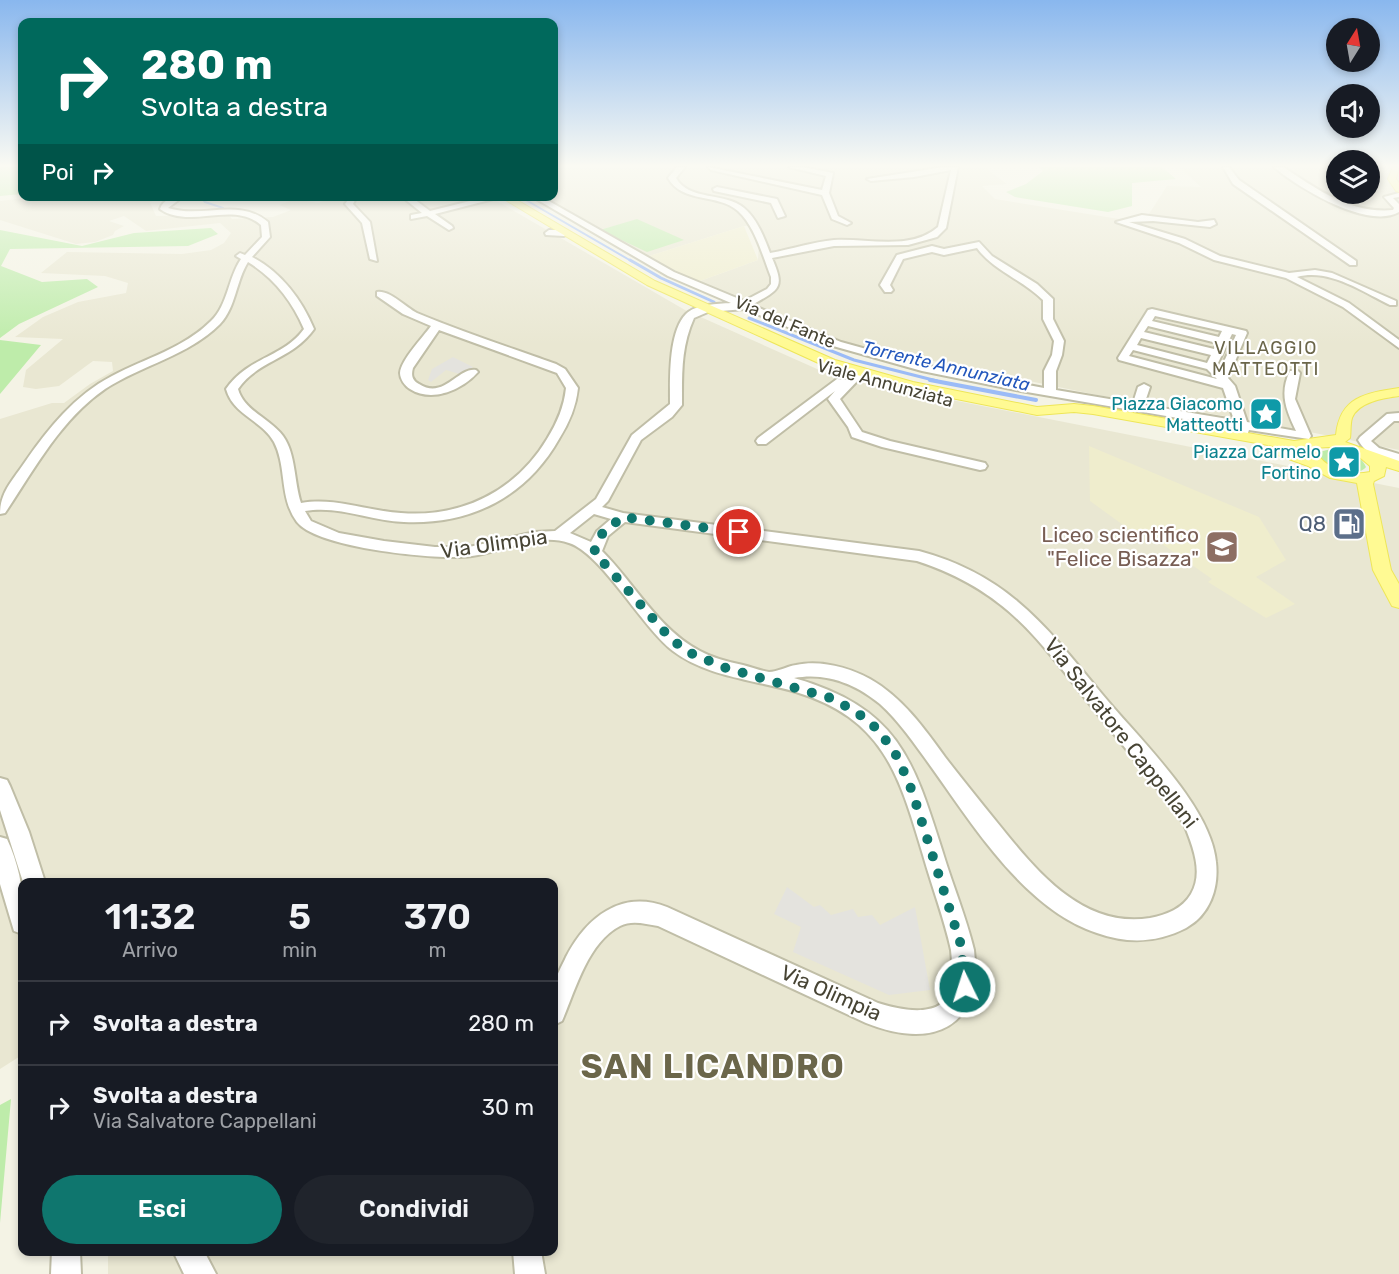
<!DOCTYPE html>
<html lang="it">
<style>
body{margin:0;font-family:Rubik,sans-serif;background:#20242c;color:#f1f3f6;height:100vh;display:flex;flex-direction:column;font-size:22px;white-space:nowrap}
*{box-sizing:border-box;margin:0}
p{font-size:20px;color:#9ea1a6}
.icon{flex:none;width:33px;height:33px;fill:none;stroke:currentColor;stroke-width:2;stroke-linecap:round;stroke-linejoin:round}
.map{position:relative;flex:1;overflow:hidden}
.details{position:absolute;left:18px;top:878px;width:540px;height:378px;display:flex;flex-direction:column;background:#171b24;border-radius:12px;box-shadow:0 3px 9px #0003}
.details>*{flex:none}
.banner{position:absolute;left:18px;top:18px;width:540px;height:183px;border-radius:12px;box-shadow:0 3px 9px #0003;background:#00695c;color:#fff;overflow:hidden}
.needle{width:39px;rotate:11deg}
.controls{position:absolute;left:1326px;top:18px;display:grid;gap:12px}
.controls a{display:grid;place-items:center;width:54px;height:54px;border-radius:50%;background:#171b24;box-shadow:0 3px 9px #0003;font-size:30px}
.pin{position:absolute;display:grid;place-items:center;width:51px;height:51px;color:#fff;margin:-26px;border:3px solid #fff;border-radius:50%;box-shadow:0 2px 6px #0007}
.me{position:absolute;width:66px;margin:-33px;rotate:356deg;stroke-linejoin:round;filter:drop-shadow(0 0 4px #0008)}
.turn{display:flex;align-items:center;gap:21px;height:126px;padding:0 24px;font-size:27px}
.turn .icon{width:78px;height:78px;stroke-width:2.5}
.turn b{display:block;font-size:42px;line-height:51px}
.then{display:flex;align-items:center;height:57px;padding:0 24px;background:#0003;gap:12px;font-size:22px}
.eta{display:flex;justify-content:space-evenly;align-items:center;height:102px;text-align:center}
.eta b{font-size:36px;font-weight:600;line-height:42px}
.primary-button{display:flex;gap:12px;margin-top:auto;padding:12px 24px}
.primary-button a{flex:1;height:69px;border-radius:36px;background:#0f766e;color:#fff;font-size:24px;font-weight:600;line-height:69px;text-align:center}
.primary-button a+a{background:#20242c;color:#f1f3f6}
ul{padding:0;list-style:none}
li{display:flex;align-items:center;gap:18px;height:84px;padding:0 24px;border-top:2px solid #363941}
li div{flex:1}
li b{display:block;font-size:22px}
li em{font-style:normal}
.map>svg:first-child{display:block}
</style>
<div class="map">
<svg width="1399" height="1274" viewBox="0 0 1399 1274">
<rect width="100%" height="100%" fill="#f4f3e5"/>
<path fill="#e9e7d2" d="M554,167H984L1007,184L982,186L995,199L1119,219L1149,214L1167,186L1201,187L1179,167H1336V194H1370V167H1399V450L1255,421L1097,395L837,341L700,281L758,260L760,225L744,226L646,257L542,197L554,196Z
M41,196L168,197L150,202L156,216L229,215L232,219L273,217L291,210L279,205L295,199L318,203L335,196L490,197L685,310L835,377L1399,488V1274H108V1251H554V882H22V1055L0,1069V419L52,403H64L90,384L113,371L112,362L93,361L59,386L36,389L23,387L26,370L63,339L15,337L43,317L78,302L126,293L128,283L105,276L41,273L67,252L182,254L211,250L224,243L231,233L220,223L146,231L124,216L109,221L124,226L115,231L113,235L95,242L76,244L0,220V201Z"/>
<path fill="#efedcd" d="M744,226L758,260L700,281H692L675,273L646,257Z
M1089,446L1259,517L1286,560L1256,577L1295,604L1266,618L1208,582L1212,579L1145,532L1137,535L1090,501Z"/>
<path fill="#beecaa" d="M0,167H22V194L0,196Z
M1039,167H1162L1176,179L1132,183V206L1108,212L1015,197L1006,192L1026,184L1043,171Z
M637,219L684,240L647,252L600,230Z
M211,228L218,234L188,246L10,249L1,266L42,282L87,279L98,287L19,324L0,338V230L82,246L134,233Z
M0,340L41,345L0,394Z
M1331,449C1344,450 1360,453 1366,467C1355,480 1327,468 1319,456V452Z
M11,1099L0,1223V1105Z"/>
<path fill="#e4e3de" d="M453,357L473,367L463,375L446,370L431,382L428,380L432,369Z
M787,887L814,907L820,905L831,915L853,909L858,917L872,915L880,925L915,907L930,990L889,995L793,952L801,927L774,914Z"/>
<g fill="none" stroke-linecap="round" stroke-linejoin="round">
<path stroke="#9bbbf7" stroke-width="2" d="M199,196L205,202L223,208
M519,196L633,262"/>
<path stroke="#9bbbf7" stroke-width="3" d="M630,260L661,278L714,302
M749,318L854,360L937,381"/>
<path stroke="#9bbbf7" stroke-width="4" d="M930,380L1036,400"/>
<defs>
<path id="minor" d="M677,167H685L676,178C689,201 725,192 744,208C757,219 764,237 770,253C792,249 813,242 834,240C867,238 911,251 938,227L951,170L914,177L871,181L867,179L944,167H958L946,228L937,237L908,245L834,246L772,258C785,288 780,289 752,305L841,342L924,365L1044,388V371L1052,355L1054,341L1043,319V300C1023,280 994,271 977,248L944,255L932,252L903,259L890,285L893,290L891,292H885L880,285L897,255L932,246L944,249L979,242L992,256L1037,284L1053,299V319L1064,341L1062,355L1056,371V390L1133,403L1138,387L1144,384L1150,387L1144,405L1234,420L1223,388L1119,360L1118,358L1148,310L1152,309L1246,331L1247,333L1228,378L1235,386L1247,422L1296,431C1286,410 1279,393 1290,371H1298L1300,373L1295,399L1311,436L1309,439L1249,430L1247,435H1239L1236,428L1021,391L922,371L833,346L745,309L708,312L694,318C681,347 682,373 682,405L672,417L641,440L608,501L602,507L623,513L919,551C1008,575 1046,626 1102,694C1138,738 1211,806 1216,862C1219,888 1210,915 1186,928C1157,943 1128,944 1097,933C1026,910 974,827 932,768C916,746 900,722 880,704C856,684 826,672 794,678C898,708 913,758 943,853C953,886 966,917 974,950C983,1028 933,1050 866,1023L658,926C645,924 632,920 620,926C588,942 575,991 562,1021L554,1025C554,1013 552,999 554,987C555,977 562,966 566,957C586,918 621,889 667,907L878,1003C900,1010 944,1020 951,988C954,975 952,962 951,950C944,918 932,887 923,855C899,775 884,719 796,692C756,680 707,677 673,651C642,627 601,553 569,543C538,532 503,552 472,556C439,561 317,548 297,522C279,498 287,467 274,442C262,420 233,415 226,389C249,356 283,358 304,329C292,301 274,278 248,262C236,281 236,307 220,324C188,356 142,365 105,389C61,419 34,470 5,513L0,514C0,492 13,480 25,462C48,429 75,395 112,376C146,358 184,348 211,321C228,305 228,278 241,259L236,256L240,253L245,255L262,237L261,225C232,200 190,230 160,209C163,199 175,196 184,196L168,208C202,219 238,197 268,222L270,237L252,257C281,272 302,300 314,329C292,360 258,360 238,389C244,411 270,418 283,436C296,454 294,482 301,503C336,497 366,511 401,513C461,518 516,491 547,439C557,423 564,407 566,388L557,373L439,330L413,368C411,375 412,380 419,384C444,400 458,367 476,370L478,372C462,390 432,403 410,389C405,386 400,379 400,373C401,360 423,337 431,326L403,314L377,296V292C390,290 405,307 417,313C462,332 509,347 556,364L565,369L578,388C576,407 569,423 559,439C526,497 471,525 404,522C370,521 339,505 305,511L311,521L339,533L384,541L435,547H469L535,532L555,531L596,499L632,435L670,404C670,381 668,332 686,314C696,304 717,304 731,303L668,276L531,196H540L674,272L744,301L767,289L771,284V277C763,257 755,226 738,211C718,193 683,204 668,178ZM1155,316L1222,331L1219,337L1152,321ZM1148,326L1217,343L1214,349L1144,332ZM1232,334L1236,335L1222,366L1217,365ZM1141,338L1211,355L1207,363L1137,345ZM1133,350L1207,369L1217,379L1129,356ZM594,514L611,519L597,531L591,542L570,533ZM625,522L917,561C1011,592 1040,643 1099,716C1128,751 1157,787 1184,824C1192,845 1204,872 1191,894C1182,909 1166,915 1150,918C1081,929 1034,868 996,821C979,800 962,779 945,757C924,728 902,697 870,679C848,667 820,660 796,665C788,666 777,672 769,672C761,671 751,667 743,665C728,662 713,658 700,651C659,630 634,583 602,551L608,536Z
M708,167L822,190L826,176L789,167H802L833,173L829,193L838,216L851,223L847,225L832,219L822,195L711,170Z
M1223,167H1229L1239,180L1356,261V265H1350L1233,184Z
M1274,167H1283C1317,189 1350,214 1393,210L1394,208L1384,197L1399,193V197L1393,198L1399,204V212C1368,230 1298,188 1274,167Z
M717,187L777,199L785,216L778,218L771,203L714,191L713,189Z
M351,196H357L353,204L370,222L377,261L370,259L362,223L345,204Z
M401,196H410L430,211L490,196H505L435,214L452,226L453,228L449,230L427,216L411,219V215L422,213Z
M1142,215L1198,222L1214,220L1216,224L1210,227L1153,221L1129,222L1185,239L1220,256L1289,273L1315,270L1332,273L1396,301V305H1390C1363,292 1329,268 1297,277L1349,303L1399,340V348L1343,307L1286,278L1214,260L1179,243L1116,222Z
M549,230H564L568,233L564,236L546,235L545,233Z
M854,368L858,369L861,377L840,399L862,432L890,441L985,463L987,466L985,469L980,470L882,447L852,437L848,427L828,399L835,391L766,444H758L756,441L758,438L837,379L846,380L849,376L848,371Z
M1399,413V421H1394L1371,441L1379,448L1399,454V462C1382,458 1367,456 1358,440L1360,437L1387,414Z
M0,778L7,780L10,786L29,832L45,882H23L0,810Z
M0,837L7,839C21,869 26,902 22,934L14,931L0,884Z
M52,1251H80L81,1274H51Z
M173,1251H204L216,1274H184Z
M513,1251H541L545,1274H515Z"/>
<path id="major" d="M1393,167H1399L1396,179L1399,183V192L1396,191L1388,179Z
M499,196H510L655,281L835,360L913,382L1037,407L1074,404L1093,406L1294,441L1336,435C1340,397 1365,393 1399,388V396C1384,398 1358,402 1352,418C1350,425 1351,432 1350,438L1345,442L1399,461V471L1386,467L1384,476L1374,481L1373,484L1391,570L1399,584V608L1392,606L1373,570L1357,483L1330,478L1308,466L1275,454L1272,451L1279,447L1093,414L1074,412L1037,415L911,390L825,366L647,285ZM1329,447L1357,455L1370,466V472C1347,477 1324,468 1313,448ZM1286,448L1300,449V453Z"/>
</defs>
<use href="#minor" stroke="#c0bea7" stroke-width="4"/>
<use href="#major" stroke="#eee659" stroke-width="2"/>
<use href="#minor" fill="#fff" fill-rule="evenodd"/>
<use href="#major" fill="#fffa93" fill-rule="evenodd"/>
</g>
<linearGradient id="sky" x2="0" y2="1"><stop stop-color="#89b7ee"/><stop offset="0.48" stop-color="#fafaf3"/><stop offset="1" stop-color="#fafaf3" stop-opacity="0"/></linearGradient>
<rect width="1399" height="345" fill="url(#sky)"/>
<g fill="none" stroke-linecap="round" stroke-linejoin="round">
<path stroke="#0f766e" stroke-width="10" stroke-dasharray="0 18" d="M739,532L622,517L602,534L594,552L671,639L688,652L726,668L834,699L865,718L880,732L898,758L912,791L961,945L965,987"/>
</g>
<defs>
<symbol id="sight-square" viewBox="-11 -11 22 22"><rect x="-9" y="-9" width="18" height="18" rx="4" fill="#0f9aa8" stroke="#fff"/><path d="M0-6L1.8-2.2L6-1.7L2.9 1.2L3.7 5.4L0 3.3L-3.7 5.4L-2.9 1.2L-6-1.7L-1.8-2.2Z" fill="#fff"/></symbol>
<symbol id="fuel-square" viewBox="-11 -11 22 22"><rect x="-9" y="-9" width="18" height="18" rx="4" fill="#5c6f8a" stroke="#fff"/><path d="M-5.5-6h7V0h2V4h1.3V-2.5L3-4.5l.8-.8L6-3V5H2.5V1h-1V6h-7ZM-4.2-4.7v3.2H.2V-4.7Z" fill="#fff"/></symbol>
<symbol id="school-square" viewBox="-11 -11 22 22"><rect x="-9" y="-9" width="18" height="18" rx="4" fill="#8d6e63" stroke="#fff"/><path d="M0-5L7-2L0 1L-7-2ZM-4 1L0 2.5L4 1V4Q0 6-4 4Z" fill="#fff"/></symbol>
</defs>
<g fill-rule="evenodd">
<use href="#sight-square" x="1247" y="395" width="38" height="38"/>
<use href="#sight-square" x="1325" y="443" width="38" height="38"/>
<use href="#fuel-square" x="1330" y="505" width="38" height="38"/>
<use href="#school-square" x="1203" y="528" width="38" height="38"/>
</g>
<g text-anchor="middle" stroke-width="4.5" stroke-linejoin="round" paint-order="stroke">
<g font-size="18" fill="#474434" stroke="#fff">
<text transform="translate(785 322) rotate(23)" y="6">Via del Fante</text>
<text transform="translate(885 383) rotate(15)" y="6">Viale Annunziata</text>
</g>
<g font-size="18" letter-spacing="1.5" fill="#6b664a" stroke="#fff">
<text x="1266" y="354">VILLAGGIO<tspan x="1266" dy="21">MATTEOTTI</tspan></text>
</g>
<g font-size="18" font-style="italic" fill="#2357bc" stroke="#fff">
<text transform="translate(946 366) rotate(13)" y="6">Torrente Annunziata</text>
</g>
<g font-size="18" fill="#0d838f" stroke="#fff" text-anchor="end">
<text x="1243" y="410">Piazza Giacomo<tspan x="1243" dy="21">Matteotti</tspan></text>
<text x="1321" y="458">Piazza Carmelo<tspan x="1321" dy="21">Fortino</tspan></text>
</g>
<g font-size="21" fill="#4e5e75" stroke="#fff" text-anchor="end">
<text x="1326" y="531">Q8</text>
</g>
<g font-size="21" fill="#785e54" stroke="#fff" text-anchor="end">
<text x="1199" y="542">Liceo scientifico<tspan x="1199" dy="24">"Felice Bisazza"</tspan></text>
</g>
<g font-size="21" fill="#474434" stroke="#fff">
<text transform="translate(494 544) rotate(-8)" y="7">Via Olimpia</text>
<text transform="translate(1121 733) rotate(52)" y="7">Via Salvatore Cappellani</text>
<text transform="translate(831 993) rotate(24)" y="7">Via Olimpia</text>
</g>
<g font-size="33" font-weight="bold" letter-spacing="1.5" fill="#6b664a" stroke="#fff">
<text x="713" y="1078">SAN LICANDRO</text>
</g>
</g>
</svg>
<div class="controls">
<a><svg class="needle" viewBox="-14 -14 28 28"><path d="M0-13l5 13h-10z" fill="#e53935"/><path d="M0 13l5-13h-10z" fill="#9ea1a6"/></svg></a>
<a><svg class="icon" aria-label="sound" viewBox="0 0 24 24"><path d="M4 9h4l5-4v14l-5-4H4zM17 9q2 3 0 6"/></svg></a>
<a><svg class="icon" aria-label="layers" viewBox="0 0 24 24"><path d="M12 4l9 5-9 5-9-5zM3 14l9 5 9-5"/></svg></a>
</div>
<div class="pin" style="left:739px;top:532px;background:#d93025"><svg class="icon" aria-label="arrive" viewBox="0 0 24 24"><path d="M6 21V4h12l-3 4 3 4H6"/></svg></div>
<svg class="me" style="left:965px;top:987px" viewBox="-20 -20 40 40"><circle r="17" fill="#0f766e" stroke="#fff" stroke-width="3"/><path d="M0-11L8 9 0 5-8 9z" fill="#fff"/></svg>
<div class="banner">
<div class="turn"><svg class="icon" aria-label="right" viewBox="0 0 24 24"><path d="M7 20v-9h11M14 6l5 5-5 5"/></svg><div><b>280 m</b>Svolta a destra</div></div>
<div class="then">Poi<svg class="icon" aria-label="right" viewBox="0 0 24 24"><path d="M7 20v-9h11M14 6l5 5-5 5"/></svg></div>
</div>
<section class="details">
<div class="eta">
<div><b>11:32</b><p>Arrivo</p></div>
<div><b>5</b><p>min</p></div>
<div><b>370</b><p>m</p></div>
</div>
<ul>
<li><svg class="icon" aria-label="right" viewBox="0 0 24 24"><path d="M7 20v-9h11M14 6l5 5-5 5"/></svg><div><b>Svolta a destra</b></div><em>280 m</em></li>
<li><svg class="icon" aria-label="right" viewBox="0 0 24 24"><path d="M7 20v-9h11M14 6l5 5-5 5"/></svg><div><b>Svolta a destra</b><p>Via Salvatore Cappellani</p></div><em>30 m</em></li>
</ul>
<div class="primary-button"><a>Esci</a><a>Condividi</a></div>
</section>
</div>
